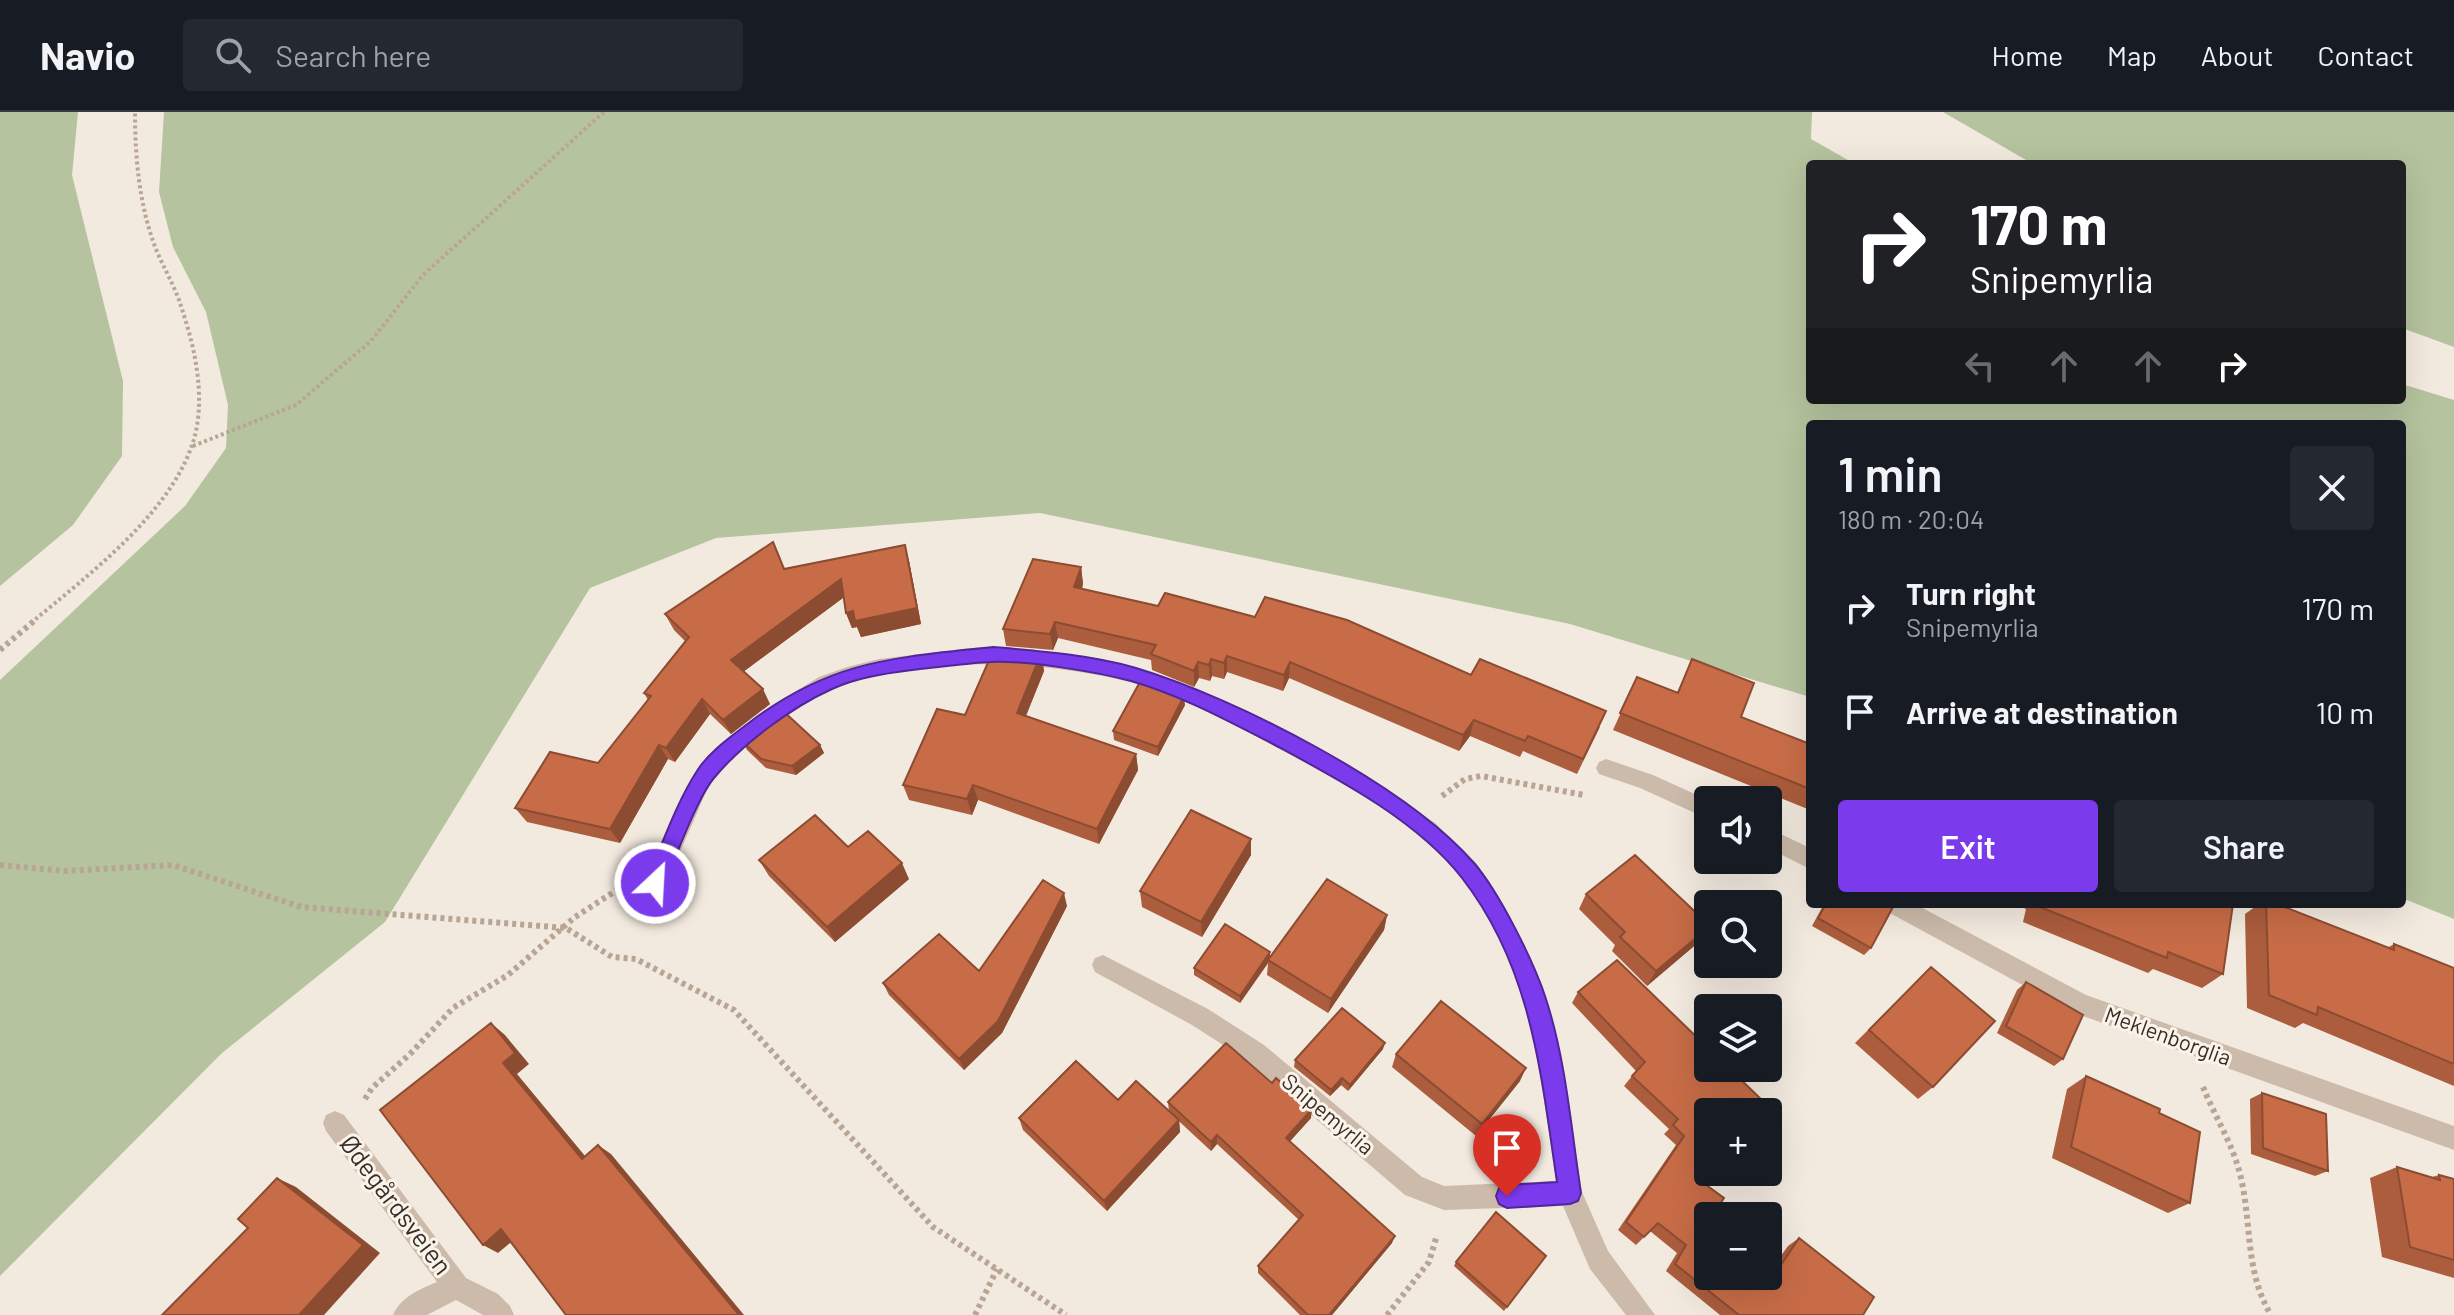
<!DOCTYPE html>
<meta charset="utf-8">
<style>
body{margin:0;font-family:Barlow,sans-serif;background:#242831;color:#f1f3f6;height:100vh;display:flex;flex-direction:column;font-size:30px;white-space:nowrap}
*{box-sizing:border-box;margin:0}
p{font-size:26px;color:#9ea1a6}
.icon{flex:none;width:44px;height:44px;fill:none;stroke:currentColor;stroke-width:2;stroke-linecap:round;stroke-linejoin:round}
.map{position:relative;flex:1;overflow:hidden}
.sheet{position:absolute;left:1806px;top:308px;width:600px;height:488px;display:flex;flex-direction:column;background:#171b24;border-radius:8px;box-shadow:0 8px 32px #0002}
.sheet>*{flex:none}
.guide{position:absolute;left:1806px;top:48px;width:600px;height:244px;border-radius:8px;box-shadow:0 8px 32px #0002;background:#202124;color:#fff;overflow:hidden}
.controls{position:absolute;left:1694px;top:674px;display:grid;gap:16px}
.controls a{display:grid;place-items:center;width:88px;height:88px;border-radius:8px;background:#171b24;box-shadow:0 8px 32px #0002;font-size:40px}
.pin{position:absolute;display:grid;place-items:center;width:68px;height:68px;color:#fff;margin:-82px -34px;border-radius:50% 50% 50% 0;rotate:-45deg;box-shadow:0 0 8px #0007}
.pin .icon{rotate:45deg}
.me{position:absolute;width:88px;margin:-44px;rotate:25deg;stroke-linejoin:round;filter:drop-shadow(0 0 6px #0008)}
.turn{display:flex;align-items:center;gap:28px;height:168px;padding:0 32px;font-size:36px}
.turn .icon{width:104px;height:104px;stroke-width:2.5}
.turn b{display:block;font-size:56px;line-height:68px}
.lanes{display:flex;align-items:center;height:76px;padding:0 32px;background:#0003;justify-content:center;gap:40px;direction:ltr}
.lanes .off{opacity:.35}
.round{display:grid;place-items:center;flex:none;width:84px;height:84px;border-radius:8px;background:#242831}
.summary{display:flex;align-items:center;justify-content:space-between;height:136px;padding:0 32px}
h1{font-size:48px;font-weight:600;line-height:60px}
.cta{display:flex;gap:16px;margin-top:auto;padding:16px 32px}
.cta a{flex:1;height:92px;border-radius:8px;background:#7c3aed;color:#fff;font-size:32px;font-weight:600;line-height:92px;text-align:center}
.cta a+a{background:#242831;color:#f1f3f6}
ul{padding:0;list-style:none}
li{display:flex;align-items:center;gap:24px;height:104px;padding:0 32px}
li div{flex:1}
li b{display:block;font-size:30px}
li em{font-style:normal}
header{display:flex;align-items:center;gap:48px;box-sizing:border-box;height:112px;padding:0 40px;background:#171b24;border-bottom:2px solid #363941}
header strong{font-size:38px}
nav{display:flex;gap:44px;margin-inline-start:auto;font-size:28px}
.search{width:560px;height:72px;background:#242831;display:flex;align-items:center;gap:20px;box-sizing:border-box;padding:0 28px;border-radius:8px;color:#9ea1a6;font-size:30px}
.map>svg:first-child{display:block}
</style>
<header>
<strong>Navio</strong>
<div class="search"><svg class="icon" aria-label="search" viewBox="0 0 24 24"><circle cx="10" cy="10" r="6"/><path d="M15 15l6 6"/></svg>Search here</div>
<nav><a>Home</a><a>Map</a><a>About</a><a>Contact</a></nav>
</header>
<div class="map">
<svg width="2454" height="1203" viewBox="0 0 2454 1203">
<rect width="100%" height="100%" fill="#f3eadf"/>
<path fill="#b5c39e" d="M0,0H78L72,63L123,269L122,344L73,413L0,474Z
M164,0H1812L1811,27L1855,52H1810V288H2402V272L2454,288V807L2402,786V312H1810V585L1570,512L1040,401L716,426L590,476L385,810L222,941L0,1164V568L185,394L226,336L228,293L206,200L173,135L159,80Z
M1943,0H2454V235L2402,216V52H2033Z"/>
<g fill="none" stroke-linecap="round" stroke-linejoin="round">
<path stroke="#b8a594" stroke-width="4" stroke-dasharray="3 3" stroke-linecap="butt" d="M193,334L296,293L371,229L423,163L604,0
M31,511C88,463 179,396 196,319C205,276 193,229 179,188C172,169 161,151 154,132C139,90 135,45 135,0"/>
<path stroke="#b8a594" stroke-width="6" stroke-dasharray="4 4" stroke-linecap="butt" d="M0,538L34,509
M1442,684L1465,667L1481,664L1584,683
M0,753L64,759L173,753L301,795L566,816L612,845L636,847L734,898L933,1115L1066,1203
M2203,975C2215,1005 2234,1034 2241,1066C2252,1114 2245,1160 2271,1203
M365,987L372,976L410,942L453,896L508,863L575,805L620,776
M975,1203L997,1157
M1387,1203L1429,1150L1437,1123"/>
<path fill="#cba" fill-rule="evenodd" d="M970,536L1030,537L1141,557L1234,594L1346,652L1435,711L1477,752L1506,798L1543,875L1558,929L1582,1080L1608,1139L1655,1203H1626L1590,1157L1563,1094L1444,1098L1405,1083L1248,949L1192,913L1095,860L1092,853L1095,846L1103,843L1208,897L1264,933L1422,1065L1444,1074L1556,1069C1540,964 1531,852 1461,765C1417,712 1349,673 1289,642C1240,616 1184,584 1130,570C1045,549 934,544 850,570C808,583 741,633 714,667C706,676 702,690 697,701C686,727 674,752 663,778L655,781L647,778L644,771L697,657L757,603L819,565L847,555L879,547Z
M1606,647L1653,663L1708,688V707L1640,676L1599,662L1596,656L1599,650Z
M1768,716L1810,736V757L1768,736Z
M1883,792H1915L2086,883L2454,1014V1038L2072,900L1886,799Z
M335,999L344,1003L466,1166L498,1182L510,1194L514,1203H483L456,1188L427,1203H393C401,1185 420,1177 437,1170L326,1019L323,1011L326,1003Z"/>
</g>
<path fill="#ac5d3d" d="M909,449L921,512L861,525L857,515L852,516L846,501L844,485L744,559L770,592L731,622L710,602L675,650L668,647L620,731L527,710L515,696L598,651L648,588L644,581L685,529L674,518L665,502L784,457Z
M1081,455L1083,472L1082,477L1471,563L1600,615L1577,662L1523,639L1520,645L1470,624L1459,639L1289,566L1283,579L1227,560L1224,567L1212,564L1210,569L1199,566L1194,575L1152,558L1151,548L1058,526L1053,538L1006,534L1003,517Z
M1041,542L1044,559L1026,604L1136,642L1138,658L1099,732L978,688L972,703L909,688L903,673L965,603Z
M1692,547L1741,605L1810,632V698L1613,618L1637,565L1677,581Z
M1185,593L1158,644L1114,628L1113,619Z
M742,629L820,633L824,641L796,663L766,656L747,638Z
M1251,727V743L1202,825L1142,795L1140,779Z
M848,735L909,767L835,830L769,764L759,748Z
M1586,782L1708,812V817L1700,829L1647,874L1612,839L1615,833L1579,797Z
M1824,792H1889L1871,836L1864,843L1812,814Z
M2014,792H2233L2223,862L2202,876L2153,857L2148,861L2023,810L2026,797Z
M2259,792H2277L2387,836L2394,832L2454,856V974L2303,911L2295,916L2247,896L2245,802Z
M1067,794L1002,921L964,958L889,883L883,871L979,859Z
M1387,803L1384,818L1328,901L1267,863L1268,851L1240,891L1194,863V856L1270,845Z
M1931,855L1933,975L1918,987L1855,931Z
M2026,870L2063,947L2054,954L1997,921L2017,878Z
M1578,880L1708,936L1698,1067L1712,1104L1775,1152L1788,1134L1799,1126L1863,1203H1720L1666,1159L1677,1141L1650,1119L1636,1133L1618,1118L1676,1033L1664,1022L1669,1017L1624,974L1636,959L1572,891Z
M1383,937L1348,979L1341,973L1330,984L1294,955L1295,948Z
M1396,942L1520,969L1476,1024L1392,955Z
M2086,964L2190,1091L2168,1101L2052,1046L2067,977Z
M2262,981L2328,1059L2315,1064L2251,1042L2250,987Z
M1118,988L1179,1008L1180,1020L1107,1099L1023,1018L1019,1006Z
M1168,990L1311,1006L1290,1029L1392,1131L1332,1203H1300L1258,1161V1154L1299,1108L1217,1032L1211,1039L1169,1000Z
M2397,1055L2432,1065L2439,1063L2454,1067V1166L2382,1145L2370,1066Z
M1546,1144L1504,1199L1454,1154L1456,1150Z"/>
<path fill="#8c4c32" d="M905,433L909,449L921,512L861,525L857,515L852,516L846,501L853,499Z
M1081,455L1083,472L1077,492L1074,475Z
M841,467L847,483L739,563L731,548Z
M1055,510L1058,526L1053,538L1050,522Z
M1041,542L1044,559L1020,618L1017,601Z
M1227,544V560L1224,567V551Z
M1211,547L1212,564L1210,569L1209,553Z
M1198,550L1199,566L1194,575V559Z
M1290,550L1289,566L1283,579L1284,563Z
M763,577L770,592L731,622L723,608Z
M1184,584L1185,593L1158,644V635Z
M702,587L710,602L675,650L666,636Z
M1474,608L1470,624L1459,639L1463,623Z
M659,633L668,647L620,731L610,717Z
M820,633L824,641L796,663L792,654Z
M1136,642L1138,658L1099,732L1097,717Z
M973,673L978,688L972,703L967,687Z
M1251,727V743L1202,825L1201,810Z
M902,751L909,767L835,830L827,815Z
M1064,781L1067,794L1002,921L964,958L959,947Z
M1387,803L1384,818L1328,901L1331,887Z
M1708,816L1700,829L1647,874L1656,859Z
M1270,840V848H1268V851L1240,891V884Z
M491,911L505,923L529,952L517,962L595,1056L582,1047L503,951Z
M1385,931L1383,937L1348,979L1350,973Z
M1526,956L1520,969L1476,1024L1482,1012Z
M1342,966L1341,973L1330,984L1331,978Z
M1312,997L1311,1006L1285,1035L1286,1026Z
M1179,1008L1180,1020L1107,1099L1104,1089Z
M1217,1023V1032L1211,1039V1030Z
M598,1033L611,1042L744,1203H739Z
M277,1066L296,1075L380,1141L324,1203H299Z
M501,1117L516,1126L498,1141L483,1133Z
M1395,1124L1392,1131L1332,1203H1329Z"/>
<path fill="#c86c47" stroke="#8c4c32" stroke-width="2" d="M773,430L784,457L905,433L917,496L855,509L853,499L846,501L841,467L731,548L763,577L723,608L702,587L666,636L659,633L610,717L515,696L550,640L598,651L651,584L644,581L689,525L665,502Z
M1033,447L1081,455L1074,475L1158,494L1165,481L1255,505L1265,485L1347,508L1471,563L1480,547L1606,599L1583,647L1528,624L1525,629L1474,608L1463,623L1290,550L1284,563L1227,544L1224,551L1211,547L1209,553L1198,550L1194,559L1151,542L1156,533L1055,510L1050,522L1003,517Z
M993,539L1041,542L1017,601L1136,642L1097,717L973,673L967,687L903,673L937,597L965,603Z
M1692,547L1754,571L1741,605L1810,632V677L1620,601L1637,565L1678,581Z
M1141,568L1184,584L1158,635L1113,619Z
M782,598L820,633L792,654L761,647L742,629Z
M1191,698L1251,727L1201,810L1140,779Z
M815,703L848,735L868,719L902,751L827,815L759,748Z
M1635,743L1708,812V816L1656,859L1620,825L1625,820L1586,782Z
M1327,767L1387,803L1331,887L1268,848Z
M1043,768L1064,781L998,909L959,947L883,871L939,822L979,859Z
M1826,792H1889L1893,795L1871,836L1818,806Z
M2041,792H2233L2223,862L2168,840L2167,846L2040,795Z
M2266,792H2277L2394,838V832L2454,856V952L2318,895L2317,903L2269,883Z
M1225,812L1270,840L1240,884L1194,856Z
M1617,848L1708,936V956H1729L1767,993L1760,1000H1708V1056L1698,1067L1724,1086L1712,1104H1708V1164H1768V1147L1779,1156L1799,1126L1874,1185L1863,1203H1739L1675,1152L1686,1133L1658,1111L1644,1125L1626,1110L1684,1024L1673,1013L1678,1007L1632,964L1645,950L1578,880Z
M1931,855L1995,909L1933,975L1869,918Z
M2026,870L2083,903L2063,947L2006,914Z
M1441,889L1526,956L1482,1012L1396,942Z
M1342,896L1385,931L1350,973L1342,966L1331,978L1295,948Z
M491,911L515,941L503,951L582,1047L598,1033L739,1203H566L501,1117L483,1133L380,998Z
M1226,931L1272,971L1276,966L1312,997L1286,1026L1395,1124L1329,1203H1308L1258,1154L1303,1103L1217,1023L1211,1030L1168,990Z
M1076,949L1118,988L1136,969L1179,1008L1104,1089L1019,1006Z
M2086,964L2160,997L2159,1001L2200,1020L2190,1091L2071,1035Z
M2262,981L2326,1002L2328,1059L2263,1036Z
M2397,1055L2440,1068L2439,1063L2454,1067V1148L2410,1135Z
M277,1066L363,1133L299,1203H162L248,1116L238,1107Z
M1496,1100L1546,1144L1507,1195L1456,1150Z"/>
<path fill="#7c3aed" stroke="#51269a" stroke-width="2" d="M993,535C1039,539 1091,543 1136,556C1236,586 1406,673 1474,751C1499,780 1533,848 1545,884C1566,947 1571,1016 1581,1081L1578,1089L1570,1092L1507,1096L1499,1092L1496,1084L1499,1076L1507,1073L1557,1070C1541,962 1532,856 1462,766C1417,708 1336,666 1273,632C1228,609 1180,583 1131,569C1097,560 1025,548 991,550C967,551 943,555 920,557C890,561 860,564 832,577C792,595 742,632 714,666C697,686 674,750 662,777L655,779L648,777L645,771C662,734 675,693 697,659C708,641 729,626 746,613C830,548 892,546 993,535Z"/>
<g text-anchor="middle" stroke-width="6" stroke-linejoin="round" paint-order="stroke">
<g font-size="22" fill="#392f2a" stroke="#fbf4eb">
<text transform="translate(2168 924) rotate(20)" y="8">Meklenborglia</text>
<text transform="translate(1328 1002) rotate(40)" y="8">Snipemyrlia</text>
</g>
<g font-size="26" fill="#392f2a" stroke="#fbf4eb">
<text transform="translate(396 1093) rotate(53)" y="9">Ødegårdsveien</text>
</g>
</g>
</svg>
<div class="controls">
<a><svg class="icon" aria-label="sound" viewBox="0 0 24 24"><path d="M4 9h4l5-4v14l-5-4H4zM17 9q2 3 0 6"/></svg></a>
<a><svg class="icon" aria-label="search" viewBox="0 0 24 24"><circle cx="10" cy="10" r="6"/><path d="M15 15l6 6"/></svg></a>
<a><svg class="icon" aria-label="layers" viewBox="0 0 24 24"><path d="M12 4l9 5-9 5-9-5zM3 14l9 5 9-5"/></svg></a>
<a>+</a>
<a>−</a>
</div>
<div class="pin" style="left:1507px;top:1084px;background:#d93025"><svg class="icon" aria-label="arrive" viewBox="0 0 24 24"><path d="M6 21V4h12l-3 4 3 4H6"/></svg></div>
<svg class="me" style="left:655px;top:771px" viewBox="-20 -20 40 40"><circle r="17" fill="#7c3aed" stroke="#fff" stroke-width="3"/><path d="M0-11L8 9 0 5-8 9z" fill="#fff"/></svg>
<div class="guide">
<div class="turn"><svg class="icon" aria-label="right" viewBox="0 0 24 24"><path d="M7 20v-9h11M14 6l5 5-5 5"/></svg><div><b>170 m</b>Snipemyrlia</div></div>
<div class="lanes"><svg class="icon off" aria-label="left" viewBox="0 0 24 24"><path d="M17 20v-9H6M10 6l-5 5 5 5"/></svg><svg class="icon off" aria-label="ahead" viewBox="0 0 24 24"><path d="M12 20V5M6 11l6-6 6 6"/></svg><svg class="icon off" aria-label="ahead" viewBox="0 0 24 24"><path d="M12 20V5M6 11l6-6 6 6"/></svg><svg class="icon" aria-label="right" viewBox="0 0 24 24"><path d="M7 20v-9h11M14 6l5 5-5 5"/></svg></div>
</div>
<section class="sheet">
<div class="summary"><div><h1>1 min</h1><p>180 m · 20:04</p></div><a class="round"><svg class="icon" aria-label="close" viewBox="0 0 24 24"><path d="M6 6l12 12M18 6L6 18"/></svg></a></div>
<ul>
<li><svg class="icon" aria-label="right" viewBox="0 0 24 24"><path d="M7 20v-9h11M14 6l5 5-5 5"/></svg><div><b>Turn right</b><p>Snipemyrlia</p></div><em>170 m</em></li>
<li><svg class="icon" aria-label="arrive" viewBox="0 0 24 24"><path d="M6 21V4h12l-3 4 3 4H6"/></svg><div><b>Arrive at destination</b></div><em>10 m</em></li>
</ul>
<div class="cta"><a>Exit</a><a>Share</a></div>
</section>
</div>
